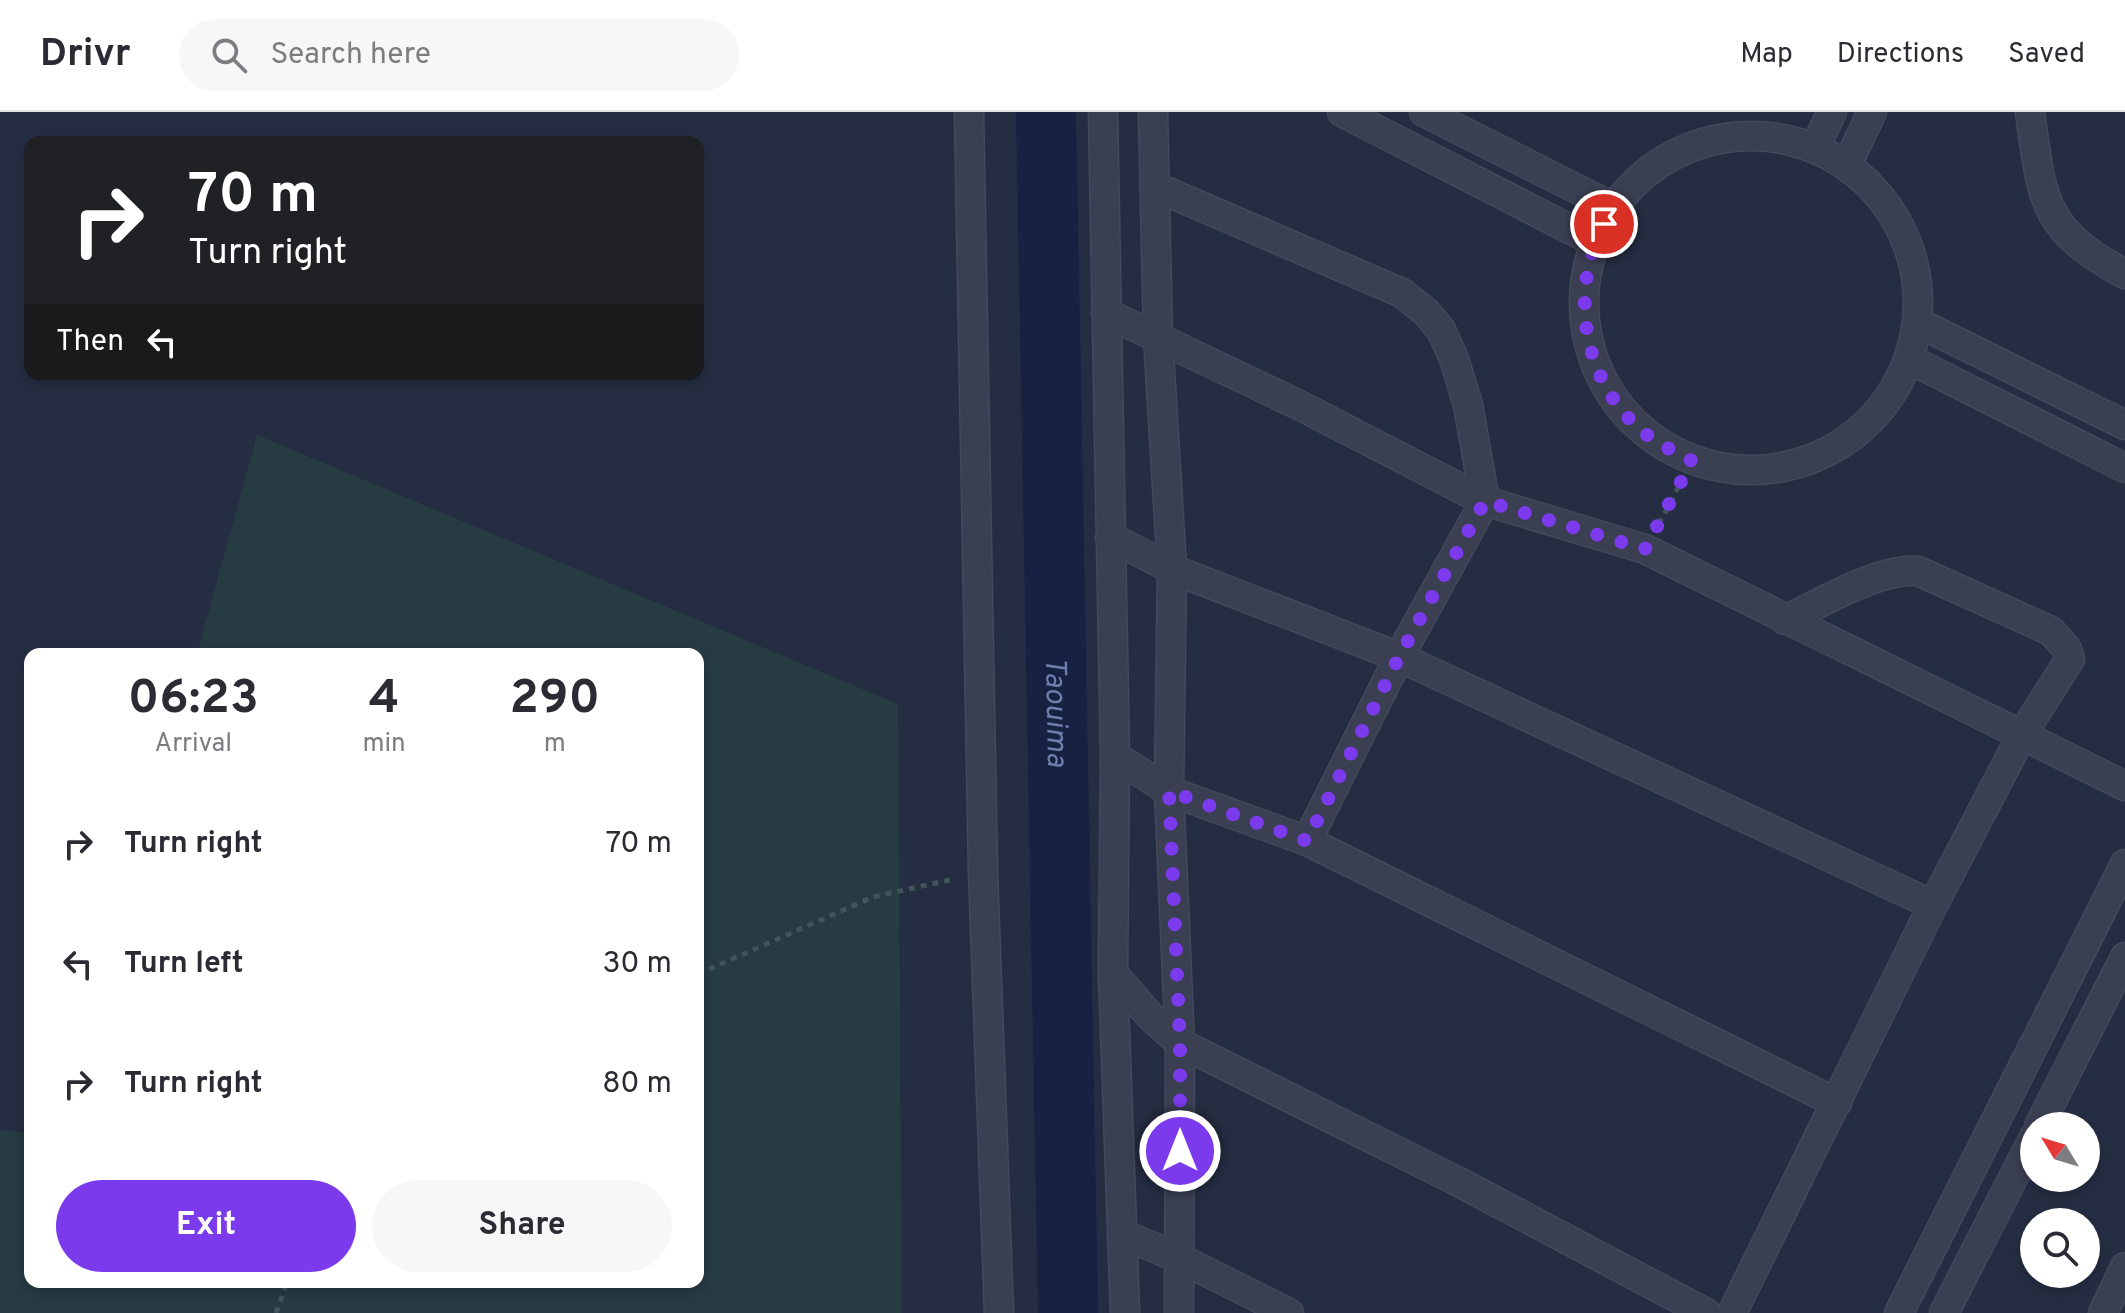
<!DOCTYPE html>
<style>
body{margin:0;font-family:Overpass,sans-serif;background:#f7f7f7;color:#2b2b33;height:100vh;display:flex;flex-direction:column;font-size:30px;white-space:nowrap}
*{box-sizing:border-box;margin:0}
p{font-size:26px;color:#7c7c81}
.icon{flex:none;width:44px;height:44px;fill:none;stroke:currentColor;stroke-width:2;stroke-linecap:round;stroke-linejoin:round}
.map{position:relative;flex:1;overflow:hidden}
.drawer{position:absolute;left:24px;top:536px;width:680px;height:640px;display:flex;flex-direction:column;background:#fff;border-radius:16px;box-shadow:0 4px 12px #0003}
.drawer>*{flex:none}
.hud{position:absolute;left:24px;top:24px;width:680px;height:244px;border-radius:16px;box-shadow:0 4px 12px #0003;background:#202124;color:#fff;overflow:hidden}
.needle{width:52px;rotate:308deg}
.buttons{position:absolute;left:2020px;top:1000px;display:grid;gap:16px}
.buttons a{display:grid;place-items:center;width:80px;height:80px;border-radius:50%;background:#fff;box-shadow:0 4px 12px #0003;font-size:40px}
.pin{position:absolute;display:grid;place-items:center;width:68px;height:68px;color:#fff;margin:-34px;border:4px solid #fff;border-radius:50%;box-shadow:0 2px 8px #0007}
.me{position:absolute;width:88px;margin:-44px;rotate:0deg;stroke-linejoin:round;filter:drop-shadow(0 0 6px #0008)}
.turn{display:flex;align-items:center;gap:28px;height:168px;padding:0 32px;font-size:36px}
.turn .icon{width:104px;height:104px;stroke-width:2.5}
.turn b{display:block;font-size:56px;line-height:68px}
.then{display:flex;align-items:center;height:76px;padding:0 32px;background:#0003;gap:16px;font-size:30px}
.eta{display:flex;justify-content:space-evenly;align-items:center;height:136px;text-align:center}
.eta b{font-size:48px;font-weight:700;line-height:56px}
.action{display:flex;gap:16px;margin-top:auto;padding:16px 32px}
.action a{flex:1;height:92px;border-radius:48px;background:#7c3aed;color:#fff;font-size:32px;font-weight:700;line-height:92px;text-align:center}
.action a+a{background:#f7f7f7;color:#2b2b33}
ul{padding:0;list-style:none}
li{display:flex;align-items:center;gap:24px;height:120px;padding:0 32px}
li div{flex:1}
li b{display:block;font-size:30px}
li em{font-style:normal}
header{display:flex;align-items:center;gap:48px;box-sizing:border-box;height:112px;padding:0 40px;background:#fff;border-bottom:2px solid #e1e1e2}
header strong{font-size:38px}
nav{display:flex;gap:44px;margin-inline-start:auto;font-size:28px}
.search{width:560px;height:72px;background:#f7f7f7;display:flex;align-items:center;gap:20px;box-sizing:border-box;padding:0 28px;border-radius:44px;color:#7c7c81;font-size:30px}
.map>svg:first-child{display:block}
</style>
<header>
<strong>Drivr</strong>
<div class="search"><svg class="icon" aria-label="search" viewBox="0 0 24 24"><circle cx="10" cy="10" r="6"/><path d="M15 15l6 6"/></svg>Search here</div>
<nav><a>Map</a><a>Directions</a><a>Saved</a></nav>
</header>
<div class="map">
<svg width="2125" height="1201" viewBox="0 0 2125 1201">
<rect width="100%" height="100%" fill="#252d42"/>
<path fill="#273b43" d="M257,323L898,592L902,1201H0V1018L30,1021V1170H698V542H197Z"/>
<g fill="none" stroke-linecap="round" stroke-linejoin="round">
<path stroke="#172141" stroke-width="60" id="s1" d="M1046,0L1068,1201"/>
<defs>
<path id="minor" d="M969,0L983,760L999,1201
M1103,0L1115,644L1113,861L1125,1201
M1153,0L1158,225L1172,457L1169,679L1180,931L1179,1201
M1342,0L1595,130
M1424,0L1613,95
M2030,0C2042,88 2042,118 2125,162
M1584 191a167 167 0 1 1 334 0a167 167 0 1 1-334 0Z
M1815,35L1832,0
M1847,53L1872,0
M1156,75L1402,181L1426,200L1441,218L1454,247L1468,293L1485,389L1399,545L1307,729
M1106,201L1301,294L1485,389L1645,437L2125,674
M1917,210L2125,313
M1909,247L2125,356
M1110,425L1172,457L1399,545L1933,793
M1115,644L1169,679L1307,729L1837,991
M1113,861L1149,903L1180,931L1457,1069L1706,1201
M2039,1014L2125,845
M1122,1122L1179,1146L1289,1201
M1732,1201L1933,793L2023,621L2070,547L2067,537L2051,519L1918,459C1879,456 1821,491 1785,508
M1899,1201L2125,752
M1944,1201L2034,1025
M2103,1201L2125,1155"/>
</defs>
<use href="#minor" stroke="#43485b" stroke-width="31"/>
<path stroke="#41545b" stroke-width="5" stroke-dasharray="6 6" stroke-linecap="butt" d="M1659,412L1692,349
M698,862L873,785L954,767
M276,1201L287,1170"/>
<use href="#minor" stroke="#3a3f52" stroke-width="28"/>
</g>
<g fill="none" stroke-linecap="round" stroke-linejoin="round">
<path stroke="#7c3aed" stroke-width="14" stroke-dasharray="0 25.2" d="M1180,1039V931L1169,679L1307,729L1399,545L1485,389L1645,437L1692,349C1680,342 1666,336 1654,328C1585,281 1566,184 1604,112"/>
</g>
<g text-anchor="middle" stroke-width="8" stroke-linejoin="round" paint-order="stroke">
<g font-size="30" font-style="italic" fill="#6f7eac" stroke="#1e2437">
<text dy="10" stroke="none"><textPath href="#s1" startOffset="600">Taouima</textPath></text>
</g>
</g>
</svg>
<div class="buttons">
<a><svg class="needle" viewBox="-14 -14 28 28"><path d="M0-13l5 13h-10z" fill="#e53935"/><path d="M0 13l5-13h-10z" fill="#7c7c81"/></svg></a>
<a><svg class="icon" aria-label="search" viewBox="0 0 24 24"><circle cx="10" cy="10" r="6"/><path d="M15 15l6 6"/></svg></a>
</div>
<div class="pin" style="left:1604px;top:112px;background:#d93025"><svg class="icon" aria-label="arrive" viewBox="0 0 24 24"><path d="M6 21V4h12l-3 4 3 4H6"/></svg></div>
<svg class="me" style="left:1180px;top:1039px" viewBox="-20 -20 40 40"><circle r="17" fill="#7c3aed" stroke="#fff" stroke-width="3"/><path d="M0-11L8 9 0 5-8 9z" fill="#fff"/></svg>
<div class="hud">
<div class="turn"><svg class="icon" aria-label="right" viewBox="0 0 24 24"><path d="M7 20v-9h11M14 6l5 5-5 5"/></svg><div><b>70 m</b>Turn right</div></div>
<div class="then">Then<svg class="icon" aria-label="left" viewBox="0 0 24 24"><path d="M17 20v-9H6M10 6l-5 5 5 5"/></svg></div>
</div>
<section class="drawer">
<div class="eta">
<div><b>06:23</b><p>Arrival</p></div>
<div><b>4</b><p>min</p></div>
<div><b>290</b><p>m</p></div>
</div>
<ul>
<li><svg class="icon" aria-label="right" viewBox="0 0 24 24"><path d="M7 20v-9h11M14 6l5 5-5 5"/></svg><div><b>Turn right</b></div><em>70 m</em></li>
<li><svg class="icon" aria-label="left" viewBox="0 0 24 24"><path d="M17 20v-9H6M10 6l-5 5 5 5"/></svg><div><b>Turn left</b></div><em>30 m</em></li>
<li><svg class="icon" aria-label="right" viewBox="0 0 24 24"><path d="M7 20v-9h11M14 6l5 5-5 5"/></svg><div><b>Turn right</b></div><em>80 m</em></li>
</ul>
<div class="action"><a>Exit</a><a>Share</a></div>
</section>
</div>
